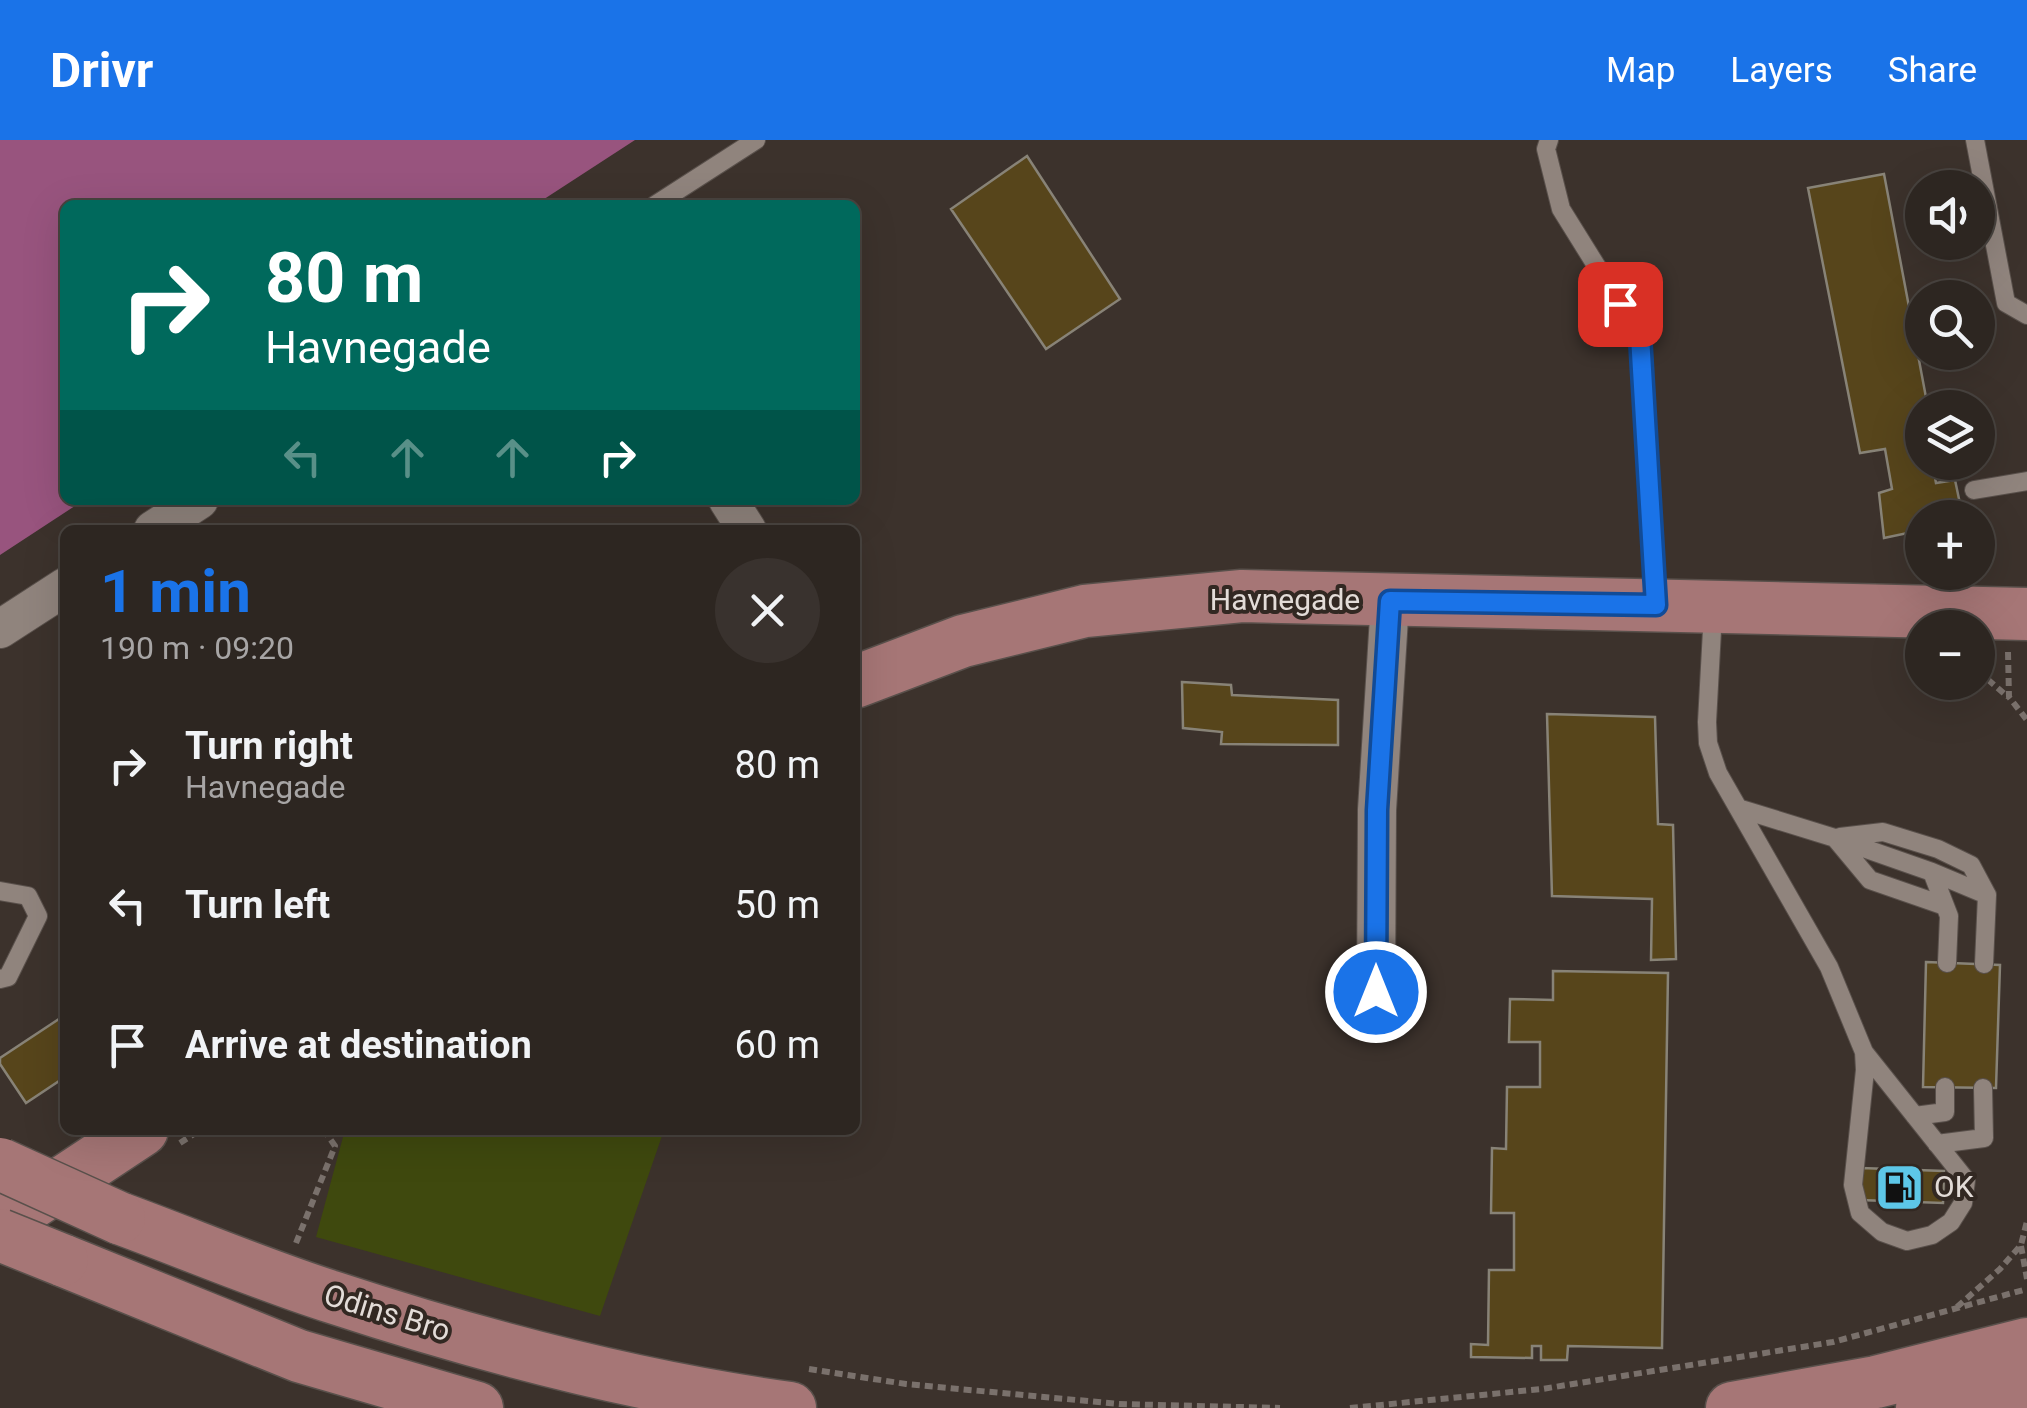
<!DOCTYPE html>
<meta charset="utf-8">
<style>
body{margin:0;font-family:Roboto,sans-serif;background:#39322e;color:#f1f3f6;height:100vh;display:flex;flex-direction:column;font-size:38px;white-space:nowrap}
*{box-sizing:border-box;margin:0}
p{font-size:32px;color:#a7a5a5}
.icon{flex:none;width:55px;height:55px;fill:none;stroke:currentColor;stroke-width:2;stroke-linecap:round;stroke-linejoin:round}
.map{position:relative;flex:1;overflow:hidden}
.sheet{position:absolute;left:60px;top:385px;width:800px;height:610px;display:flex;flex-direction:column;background:#2d2621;border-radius:15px;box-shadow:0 10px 40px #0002,0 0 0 2px #48433f}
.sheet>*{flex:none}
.guide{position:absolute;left:60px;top:60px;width:800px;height:305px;border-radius:15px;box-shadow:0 10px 40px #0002,0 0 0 2px #48433f;background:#00695c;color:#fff;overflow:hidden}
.buttons{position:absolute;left:1905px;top:30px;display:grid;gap:20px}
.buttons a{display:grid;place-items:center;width:90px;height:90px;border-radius:50%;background:#2d2621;box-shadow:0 10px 40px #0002,0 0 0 2px #48433f;font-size:50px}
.pin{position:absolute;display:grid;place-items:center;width:85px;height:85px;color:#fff;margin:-42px;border-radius:20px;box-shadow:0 5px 15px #0006}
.me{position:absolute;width:110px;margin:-55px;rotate:0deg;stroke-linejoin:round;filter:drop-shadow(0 0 8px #0008)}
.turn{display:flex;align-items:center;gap:35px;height:210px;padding:0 40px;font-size:45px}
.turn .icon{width:130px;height:130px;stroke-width:2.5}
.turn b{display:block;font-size:70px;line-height:85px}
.lanes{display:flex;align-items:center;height:95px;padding:0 40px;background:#0003;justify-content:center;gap:50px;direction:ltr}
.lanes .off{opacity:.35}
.round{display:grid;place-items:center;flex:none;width:105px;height:105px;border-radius:52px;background:#39322e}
.headline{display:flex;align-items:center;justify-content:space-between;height:170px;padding:0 40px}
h1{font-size:60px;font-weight:700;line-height:75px;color:#1a73e8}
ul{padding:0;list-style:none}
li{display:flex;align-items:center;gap:30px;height:140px;padding:0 40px}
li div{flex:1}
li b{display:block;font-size:38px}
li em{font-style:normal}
header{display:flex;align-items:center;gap:60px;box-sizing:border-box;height:140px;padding:0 50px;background:#1a73e8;color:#fff}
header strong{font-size:48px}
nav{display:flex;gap:55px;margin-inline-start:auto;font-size:35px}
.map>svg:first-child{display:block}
</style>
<header>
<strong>Drivr</strong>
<nav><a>Map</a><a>Layers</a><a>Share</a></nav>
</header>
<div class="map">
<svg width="2027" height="1268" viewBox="0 0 2027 1268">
<rect width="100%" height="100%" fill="#3c322c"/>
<path fill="#3f490e" d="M339,990H664L600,1176L316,1097L343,997Z"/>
<path fill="#98547e" d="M0,0H635L535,65H65V360H84L0,415Z"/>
<path fill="#57451b" stroke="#888377" stroke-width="2.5" d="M1027,16L1120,159L1046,209L951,69Z
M1884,34L1928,268H1922V322H1932L1936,343L1955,340L1963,378H1922V390L1884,398L1879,353L1892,349L1885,309L1860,313L1808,48Z
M1182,542L1231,545L1232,555L1338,560V605L1221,604L1222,592L1183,588Z
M1547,574L1655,577L1658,684L1673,685L1676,819L1651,820L1652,759L1552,756Z
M1926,822L2000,825L1996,948L1923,947Z
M1553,831L1668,833L1662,1208L1568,1206L1567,1220H1541V1206H1532V1218L1471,1217V1204L1488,1205L1489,1130H1514V1073H1491L1492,1008L1506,1009L1507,947H1540V902H1509L1510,859L1553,860Z
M65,875V937L26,963L0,924V918Z
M1861,1028L1944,1031L1943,1063L1860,1060Z"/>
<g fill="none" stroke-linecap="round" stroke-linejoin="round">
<defs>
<path id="lane" d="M1549,0L1546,9L1561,69L1640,196L1656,460
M1975,0L2006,163L2027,175
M655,65L756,0
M1974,350L2027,341
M1713,472L1707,582L1708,603L1718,633L1829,827L1864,912L1865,930L1853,1045L1860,1073L1882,1092L1907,1101L1932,1095L1951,1082L1963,1063L1966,1040L1864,912
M1738,668L1835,698L1932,732L1949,776L1947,823
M1840,697L1883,692L1938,709L1971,725L1987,755
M1835,698L1870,740L1945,766
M1932,732L1987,755L1984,824
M0,751L28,756L38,776L8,837L0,839
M1915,976L1945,972V947
M1937,1004L1984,998L1983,948"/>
<path id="street" d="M728,360L747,390
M153,390L199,360
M0,489L65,447
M1376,853L1377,670L1390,461"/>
<path id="secondary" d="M855,542L963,501L1085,471L1242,456L2027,474
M119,1078C190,1104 260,1134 332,1157C481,1206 635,1247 790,1268
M0,1084L142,990
M62,1120L299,1216L477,1268
M1732,1268L1876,1242L2027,1204
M1922,1268L2027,1245"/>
</defs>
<use href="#lane" stroke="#59504b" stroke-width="20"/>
<use href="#street" stroke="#59504b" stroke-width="40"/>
<use href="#secondary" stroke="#59504b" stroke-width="55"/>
<path stroke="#7a716c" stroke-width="6" stroke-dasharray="8 5" stroke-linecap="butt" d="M2008,512L2009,557L2027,580
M1978,531L2008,557
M180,1003L200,990
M296,1103L335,1006L324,990
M2021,1106L2027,1139
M1957,1167L2000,1129L2021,1105L2027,1081
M809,1229L906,1244L1119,1264L1280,1268
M1350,1268L1542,1249L1833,1202L2027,1149"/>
<use href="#lane" stroke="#90847d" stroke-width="18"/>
<use href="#street" stroke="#90847d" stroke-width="38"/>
<use href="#secondary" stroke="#a67676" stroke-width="52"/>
<defs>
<path id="secondary-bridge" d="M0,1024L119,1078
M0,1095L62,1120"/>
</defs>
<use href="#secondary-bridge" stroke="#59504b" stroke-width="55" stroke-linecap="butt"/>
<use href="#secondary-bridge" stroke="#a67676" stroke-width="52"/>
</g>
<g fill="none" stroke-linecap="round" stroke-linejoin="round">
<defs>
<path id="route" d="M1376,852L1377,670L1390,461L1656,465L1640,196L1620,164"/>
</defs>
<use href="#route" stroke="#114b97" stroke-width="25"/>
<use href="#route" stroke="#1a73e8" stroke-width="18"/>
</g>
<defs>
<symbol id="fuel-square" viewBox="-11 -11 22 22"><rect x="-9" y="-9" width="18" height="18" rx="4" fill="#5dc7e8" stroke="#322822"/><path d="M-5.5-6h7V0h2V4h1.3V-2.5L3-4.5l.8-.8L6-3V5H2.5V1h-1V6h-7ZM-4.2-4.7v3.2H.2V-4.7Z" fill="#111"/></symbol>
</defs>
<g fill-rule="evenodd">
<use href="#fuel-square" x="1872" y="1020" width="55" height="55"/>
</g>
<g text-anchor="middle" stroke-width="8" stroke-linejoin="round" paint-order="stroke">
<g font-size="30" fill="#e3dcd8" stroke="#322822">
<text x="1285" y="470">Havnegade</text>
<text transform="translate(387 1173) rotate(17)" y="10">Odins Bro</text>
</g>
<g font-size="30" fill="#e3dcd8" stroke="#322822" text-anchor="start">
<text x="1934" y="1057">OK</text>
</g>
</g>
</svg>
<div class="buttons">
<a><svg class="icon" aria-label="sound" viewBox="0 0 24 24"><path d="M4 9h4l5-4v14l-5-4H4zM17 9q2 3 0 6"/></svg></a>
<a><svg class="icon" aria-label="search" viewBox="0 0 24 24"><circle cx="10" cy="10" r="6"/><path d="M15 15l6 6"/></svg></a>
<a><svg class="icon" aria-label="layers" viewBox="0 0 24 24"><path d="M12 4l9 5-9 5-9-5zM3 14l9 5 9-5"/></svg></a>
<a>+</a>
<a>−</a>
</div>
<div class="pin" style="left:1620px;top:164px;background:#d93025"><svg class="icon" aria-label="arrive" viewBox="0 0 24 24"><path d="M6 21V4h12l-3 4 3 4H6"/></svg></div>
<svg class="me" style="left:1376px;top:852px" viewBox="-20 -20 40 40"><circle r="17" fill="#1a73e8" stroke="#fff" stroke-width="3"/><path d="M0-11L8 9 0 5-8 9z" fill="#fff"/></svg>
<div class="guide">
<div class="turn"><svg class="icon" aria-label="right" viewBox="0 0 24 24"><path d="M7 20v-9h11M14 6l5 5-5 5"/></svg><div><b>80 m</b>Havnegade</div></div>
<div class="lanes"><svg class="icon off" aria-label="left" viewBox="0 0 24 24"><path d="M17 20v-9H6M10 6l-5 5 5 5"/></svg><svg class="icon off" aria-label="ahead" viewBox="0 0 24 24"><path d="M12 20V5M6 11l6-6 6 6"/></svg><svg class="icon off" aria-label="ahead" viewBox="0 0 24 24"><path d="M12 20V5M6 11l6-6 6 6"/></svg><svg class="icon" aria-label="right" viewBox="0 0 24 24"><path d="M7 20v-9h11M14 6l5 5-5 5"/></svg></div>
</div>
<section class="sheet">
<div class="headline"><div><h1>1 min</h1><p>190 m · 09:20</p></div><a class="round"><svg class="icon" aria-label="close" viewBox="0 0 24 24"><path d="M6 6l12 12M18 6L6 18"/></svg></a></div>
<ul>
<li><svg class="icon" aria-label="right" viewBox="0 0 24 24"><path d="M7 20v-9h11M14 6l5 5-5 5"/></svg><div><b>Turn right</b><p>Havnegade</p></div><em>80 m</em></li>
<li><svg class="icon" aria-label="left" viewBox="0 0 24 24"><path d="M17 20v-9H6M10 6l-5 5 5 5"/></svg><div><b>Turn left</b></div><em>50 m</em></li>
<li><svg class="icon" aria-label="arrive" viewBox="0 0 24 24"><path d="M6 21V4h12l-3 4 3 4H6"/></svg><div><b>Arrive at destination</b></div><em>60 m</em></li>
</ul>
</section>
</div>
